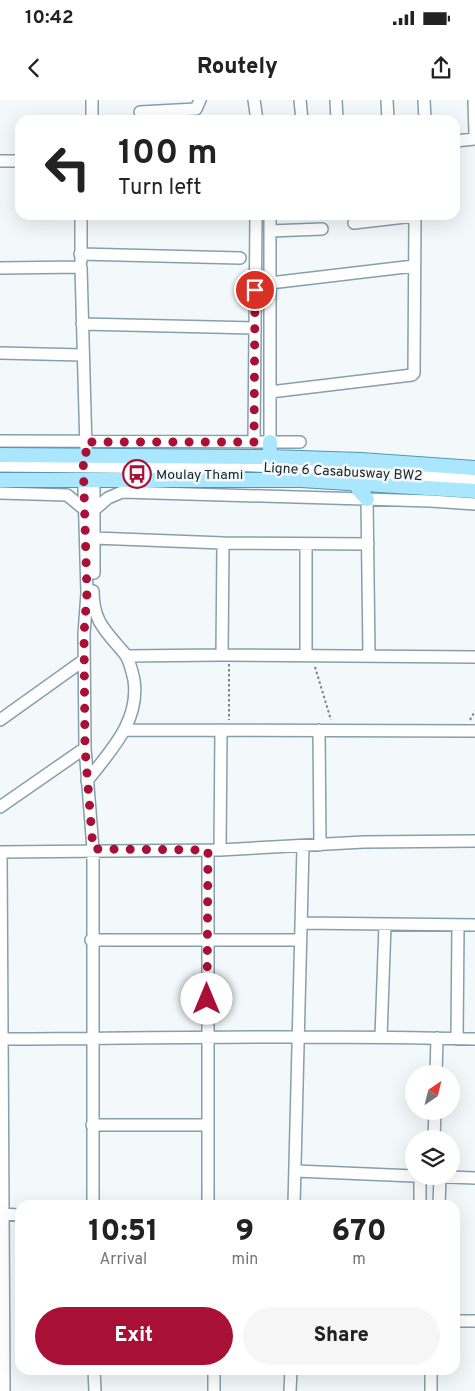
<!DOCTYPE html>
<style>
body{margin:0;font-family:Overpass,sans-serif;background:#f6f6f6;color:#222;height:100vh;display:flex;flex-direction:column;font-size:19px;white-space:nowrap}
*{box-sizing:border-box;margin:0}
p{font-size:16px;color:#767676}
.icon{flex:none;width:28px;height:28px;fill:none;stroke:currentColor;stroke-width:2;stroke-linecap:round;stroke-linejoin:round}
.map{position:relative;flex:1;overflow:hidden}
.panel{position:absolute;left:15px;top:1100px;width:445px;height:175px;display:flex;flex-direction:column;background:#fff;border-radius:15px;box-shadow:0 5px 20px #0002}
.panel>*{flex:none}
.hud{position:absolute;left:15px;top:15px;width:445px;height:105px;border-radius:15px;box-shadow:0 5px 20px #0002;background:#fff;color:#222;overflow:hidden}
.needle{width:32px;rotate:35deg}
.tools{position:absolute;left:405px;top:965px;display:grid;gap:10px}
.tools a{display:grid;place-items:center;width:55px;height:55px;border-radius:50%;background:#fff;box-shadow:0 5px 20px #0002;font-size:25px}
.pin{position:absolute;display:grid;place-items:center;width:42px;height:42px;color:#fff;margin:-21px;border:2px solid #fff;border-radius:50%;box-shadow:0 1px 5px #0007}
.me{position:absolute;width:55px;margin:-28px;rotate:0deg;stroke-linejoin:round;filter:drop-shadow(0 0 4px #0008)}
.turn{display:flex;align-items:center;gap:18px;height:105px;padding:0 20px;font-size:22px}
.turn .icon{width:65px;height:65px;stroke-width:2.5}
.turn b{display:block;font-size:35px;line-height:42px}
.eta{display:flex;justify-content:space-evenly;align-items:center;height:85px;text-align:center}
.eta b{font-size:30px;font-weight:800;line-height:35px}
.button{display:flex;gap:10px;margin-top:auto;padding:10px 20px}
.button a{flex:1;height:58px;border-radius:30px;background:#a81035;color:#fff;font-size:20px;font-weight:800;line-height:58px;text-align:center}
.button a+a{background:#f6f6f6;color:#222}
.status{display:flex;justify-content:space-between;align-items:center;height:35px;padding:0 25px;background:#fff;direction:ltr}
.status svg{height:14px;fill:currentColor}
header{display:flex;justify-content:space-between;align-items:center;height:65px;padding:0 20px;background:#fff;font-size:22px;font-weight:800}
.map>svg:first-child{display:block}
</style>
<div class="status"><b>10:42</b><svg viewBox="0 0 49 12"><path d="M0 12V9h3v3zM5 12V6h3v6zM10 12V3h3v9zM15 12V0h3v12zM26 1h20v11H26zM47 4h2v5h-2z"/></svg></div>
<header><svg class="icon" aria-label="back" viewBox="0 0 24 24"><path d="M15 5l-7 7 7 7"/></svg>Routely<svg class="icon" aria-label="share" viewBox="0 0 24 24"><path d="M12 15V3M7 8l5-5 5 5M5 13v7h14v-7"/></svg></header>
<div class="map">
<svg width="475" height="1291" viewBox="0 0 475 1291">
<rect width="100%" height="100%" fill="#f3f9fb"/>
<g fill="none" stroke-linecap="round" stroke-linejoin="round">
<defs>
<path id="minor" d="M92,0V20
M254,0L257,20
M300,0L302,20
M336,0L337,20
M387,0L388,20
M424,0L425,20
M474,0L475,35
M140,12L196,9L200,0
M455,41L475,39
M0,61H20
M354,123L414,116
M270,131L322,129
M80,154L240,158
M81,161V115
M0,168L81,167L86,349
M270,183L414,166
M82,224L255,228
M0,253L82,255
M270,292L412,275L414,273L415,115
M0,341L300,342
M254,342L256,115
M270,342V115
M83,355L87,493L84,534L85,648L93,749V1105
M185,363L346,370L475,380
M0,366L193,368
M0,393L67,395L84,409
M367,399L369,555
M94,410L108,398L122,392L431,401L475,404
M94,438L223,443L368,444
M94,473V371
M222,555L223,443
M306,555V444
M126,556L222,555L475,557
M0,620L84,560
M125,630L475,631
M319,630L320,745
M87,681C111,650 140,621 134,580C132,571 130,561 125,554C107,532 93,523 93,491
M0,707L85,648
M220,750L221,630
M0,752L220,750L364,742L475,741
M1,752L4,1291
M301,823L475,825
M91,840H300
M381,937L385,825
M0,939C158,938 317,935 475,939
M457,939L458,825
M436,974L437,938
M92,1025H208
M434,1039L435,1011
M296,1071L414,1076
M424,1076L475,1078
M208,1105V750
M294,1105L303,747
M420,1105V1076
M439,1105L440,1077
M0,1114L20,1115
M455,1221H475
M94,1270L95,1291
M431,1270V1291
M214,1291V1270
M290,1291L291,1270"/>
<path id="major" d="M270,342V357
M0,355L270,357L361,360L475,368
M0,380H301L475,391
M355,382L359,390L367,399"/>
</defs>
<use href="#minor" stroke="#85a0ac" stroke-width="14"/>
<use href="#major" stroke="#5297b3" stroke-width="16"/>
<path stroke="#7c8488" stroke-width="2" stroke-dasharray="2.5 2.5" stroke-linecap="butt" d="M229,564V620
M315,567L331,620
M470,620L475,611"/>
<use href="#minor" stroke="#fff" stroke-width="11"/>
<use href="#major" stroke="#aae6fe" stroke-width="14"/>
</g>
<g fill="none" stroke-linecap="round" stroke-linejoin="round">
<path stroke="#a81035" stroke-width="9" stroke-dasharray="0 16.2" d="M207,899L208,750L93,749L85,648L84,534L87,493L83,355H86V342H254L255,190"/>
</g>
<defs>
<symbol id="bus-ring" viewBox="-11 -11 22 22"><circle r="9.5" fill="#f3f9fb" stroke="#a81035" stroke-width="1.5"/><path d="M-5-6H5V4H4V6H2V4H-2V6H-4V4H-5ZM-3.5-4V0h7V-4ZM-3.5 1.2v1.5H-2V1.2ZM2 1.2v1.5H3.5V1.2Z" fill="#a81035"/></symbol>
</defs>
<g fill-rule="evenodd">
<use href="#bus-ring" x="121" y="358" width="32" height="32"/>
</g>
<g text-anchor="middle" stroke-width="5" stroke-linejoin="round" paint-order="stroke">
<g font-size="14" fill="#182227" stroke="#f3f9fb">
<text transform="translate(343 371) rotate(3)" y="5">Ligne 6 Casabusway BW2</text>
</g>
<g font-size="14" fill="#182227" stroke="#f3f9fb" text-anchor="start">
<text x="156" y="379">Moulay Thami</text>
</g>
</g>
</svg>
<div class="tools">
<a><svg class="needle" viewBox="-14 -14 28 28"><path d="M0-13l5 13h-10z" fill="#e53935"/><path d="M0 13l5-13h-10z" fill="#767676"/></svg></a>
<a><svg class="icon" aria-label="layers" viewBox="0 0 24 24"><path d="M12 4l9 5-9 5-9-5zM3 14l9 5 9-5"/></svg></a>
</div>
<div class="pin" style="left:255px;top:190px;background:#d93025"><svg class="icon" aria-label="arrive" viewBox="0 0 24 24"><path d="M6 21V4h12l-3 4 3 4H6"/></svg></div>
<svg class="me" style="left:207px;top:899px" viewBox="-20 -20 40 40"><circle r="19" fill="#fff"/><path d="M0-13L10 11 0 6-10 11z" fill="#a81035"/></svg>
<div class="hud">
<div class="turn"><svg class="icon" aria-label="left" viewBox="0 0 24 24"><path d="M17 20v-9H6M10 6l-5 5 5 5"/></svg><div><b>100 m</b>Turn left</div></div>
</div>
<section class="panel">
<div class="eta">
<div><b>10:51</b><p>Arrival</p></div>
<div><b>9</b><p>min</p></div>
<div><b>670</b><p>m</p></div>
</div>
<div class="button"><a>Exit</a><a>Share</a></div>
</section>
</div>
